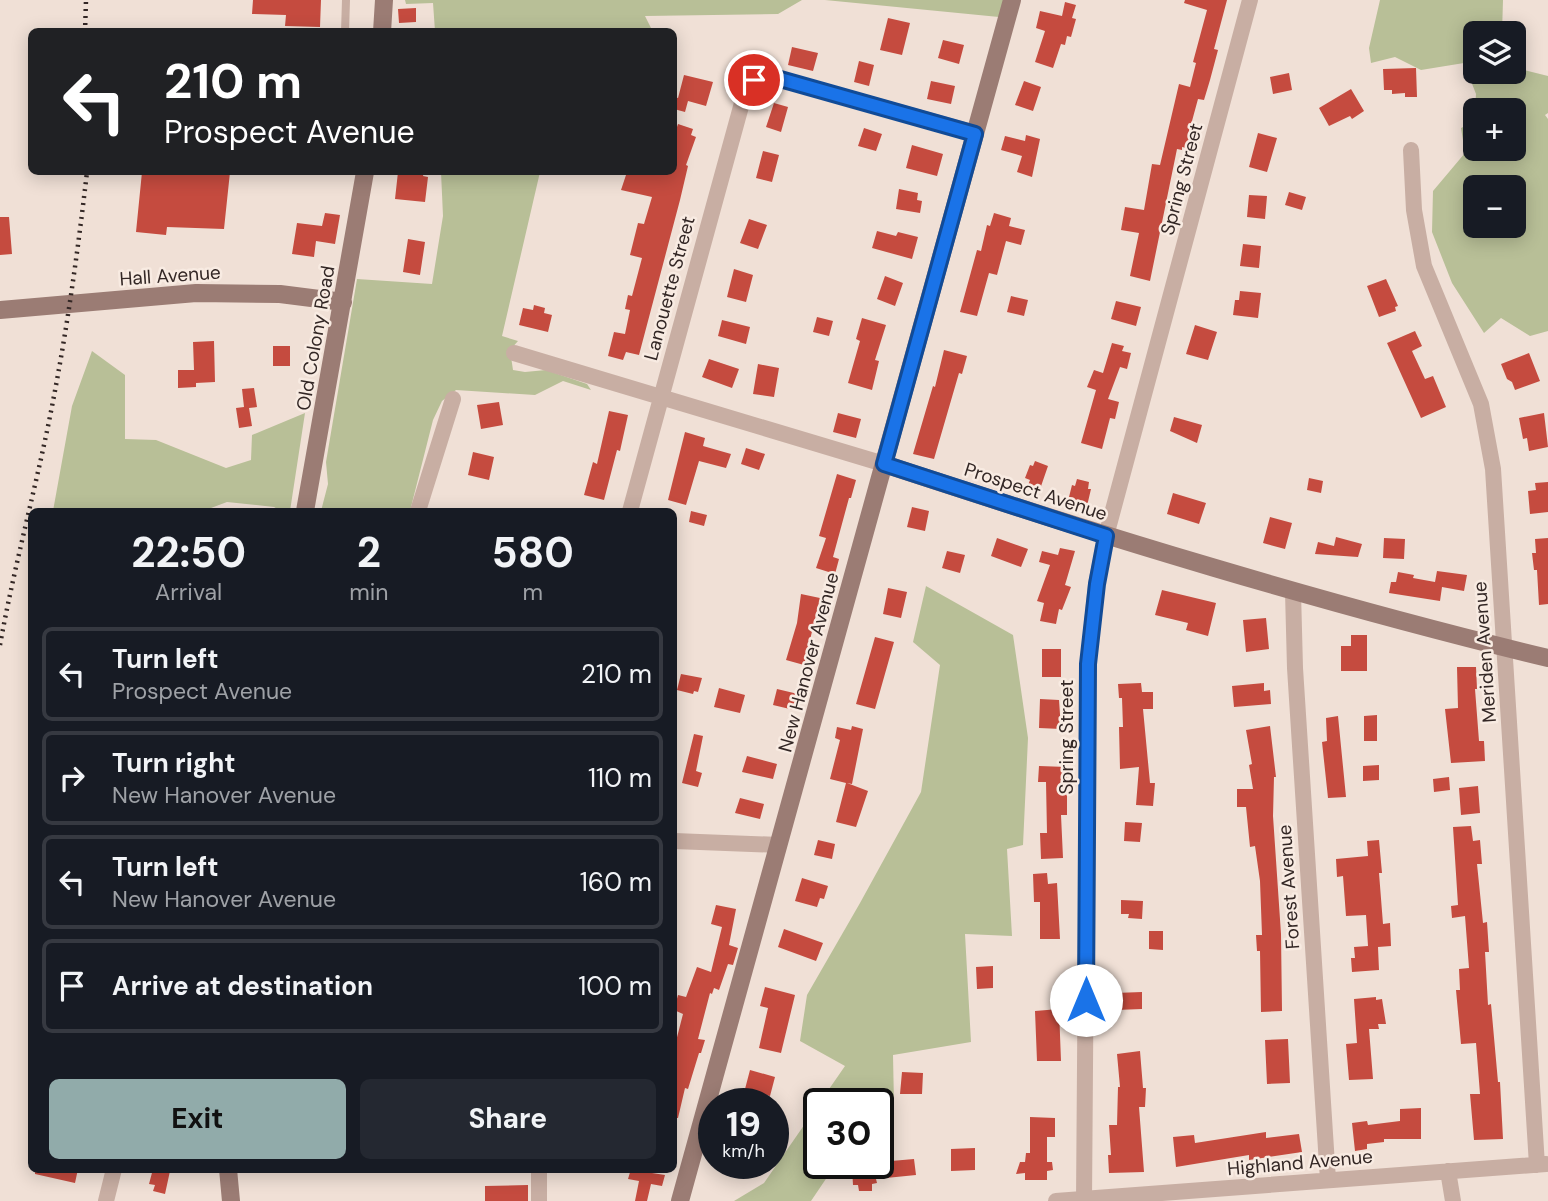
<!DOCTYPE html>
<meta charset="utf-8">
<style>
body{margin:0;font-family:"DM Sans",sans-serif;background:#242831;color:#f1f3f6;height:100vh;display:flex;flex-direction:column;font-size:26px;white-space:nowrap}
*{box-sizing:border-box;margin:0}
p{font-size:23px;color:#9ea1a6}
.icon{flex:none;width:38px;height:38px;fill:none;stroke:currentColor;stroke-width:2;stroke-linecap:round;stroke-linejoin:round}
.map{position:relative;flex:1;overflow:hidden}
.panel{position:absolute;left:28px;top:508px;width:649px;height:665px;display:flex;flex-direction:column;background:#171b24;border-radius:10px;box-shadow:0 4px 18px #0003}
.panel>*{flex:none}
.guide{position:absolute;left:28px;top:28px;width:649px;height:147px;border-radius:10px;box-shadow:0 4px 18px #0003;background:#202124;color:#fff;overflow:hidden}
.buttons{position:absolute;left:1463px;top:21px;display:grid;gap:14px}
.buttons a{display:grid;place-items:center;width:63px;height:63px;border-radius:10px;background:#171b24;box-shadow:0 4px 18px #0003;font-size:35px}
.speed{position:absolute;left:698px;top:1088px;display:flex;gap:14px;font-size:35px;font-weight:700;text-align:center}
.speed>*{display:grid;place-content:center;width:91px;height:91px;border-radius:50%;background:#171b24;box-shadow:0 4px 18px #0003;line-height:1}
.speed small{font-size:18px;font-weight:400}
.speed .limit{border:4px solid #111;border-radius:10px;background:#fff;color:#111}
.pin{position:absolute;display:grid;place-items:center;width:60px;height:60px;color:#fff;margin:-30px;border:4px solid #fff;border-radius:50%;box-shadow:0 2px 7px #0007}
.me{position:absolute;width:77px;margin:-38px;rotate:0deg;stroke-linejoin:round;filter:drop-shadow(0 0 5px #0008)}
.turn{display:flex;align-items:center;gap:24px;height:147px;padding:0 21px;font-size:32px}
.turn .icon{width:91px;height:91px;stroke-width:2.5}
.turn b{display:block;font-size:49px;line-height:60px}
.eta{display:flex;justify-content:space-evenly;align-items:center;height:119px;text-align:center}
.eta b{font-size:42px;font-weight:700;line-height:49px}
.primary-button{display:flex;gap:14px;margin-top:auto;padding:14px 21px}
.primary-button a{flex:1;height:80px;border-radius:10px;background:#91abaa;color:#111;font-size:28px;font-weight:700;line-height:80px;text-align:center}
.primary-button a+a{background:#242831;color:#f1f3f6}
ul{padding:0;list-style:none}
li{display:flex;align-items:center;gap:21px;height:94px;margin:0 14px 10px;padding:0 7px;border:4px solid #363941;border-radius:10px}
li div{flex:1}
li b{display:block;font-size:26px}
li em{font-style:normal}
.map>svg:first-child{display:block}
</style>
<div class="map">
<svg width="1548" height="1201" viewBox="0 0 1548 1201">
<rect width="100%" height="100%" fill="#f0e0d6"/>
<path fill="#b8bf97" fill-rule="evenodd" d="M405,0H802L778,14L645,16L653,32L435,31L433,3L406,4Z
M825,0H1004L999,17Z
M1380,0H1503L1502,33H1475V72H1514V57L1520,69L1548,76V113L1545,115L1548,119V331L1530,336L1501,318L1484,333L1452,283L1432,232L1433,191L1465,153L1461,128L1474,122L1476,94L1464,63L1421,70L1395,57L1371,63L1369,48ZM1475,110H1514V149H1475ZM1475,187H1514V226H1475Z
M441,172H540L502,336L518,341L510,350L513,370L525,372L546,370L587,384L591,390L563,381L535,395L456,390L442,401L433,420L410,511H321L328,484L326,462L357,279L432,284L443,216Z
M92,351L125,375V439L156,440L226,468L251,460L252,435L305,413L290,511H281L274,507L227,502L203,511H53L72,406Z
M926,586L1013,635L1028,738L1023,845L1007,849L1012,936L965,934L971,1042L893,1055L894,1104L879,1113L878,1104H819V1164H836L811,1201H734L764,1183L845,1066L800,1041L807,995L860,903L921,792L940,665L913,642Z"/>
<path fill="#c54b3f" d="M253,0H321L320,27L285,26L286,15L252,14Z
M1185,0H1227L1214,49L1218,50L1210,80L1204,100L1198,99L1189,132L1194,133L1191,149L1182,147V150L1177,149L1150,281L1130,276L1139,233L1121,230L1125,207L1144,210L1152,164L1160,165L1179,84L1190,87L1196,63L1193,62L1207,10L1184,3Z
M1065,2L1076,5L1072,18L1076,19L1071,37L1067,36L1065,45L1061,44L1053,68L1035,62L1045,31L1036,28L1040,11L1062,16Z
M416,8V22L399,23L398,9Z
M888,18L910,23L902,55L880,50Z
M943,40L964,45L959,64L938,58Z
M792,47L818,53L813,71L788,65Z
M859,61L874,65L869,86L854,82Z
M1416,68L1417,97H1405V93L1392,94V90H1384L1383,69Z
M1289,73L1292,90L1273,94L1270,77Z
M684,75L713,82L706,106L688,101L685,112L674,109V97L678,98Z
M931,81L955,86L951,104L927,99Z
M1024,81L1041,87L1033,111L1015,105Z
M1351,89L1364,111L1352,119L1350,116L1329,126L1319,108Z
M774,103L788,107L781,132L766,127Z
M678,124L693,129L691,135L696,137L686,165L688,166L680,200L639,355L626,352L623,360L608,356L614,332L625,334L630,310L625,309L628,295L632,296L642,258L630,255L638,223L644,224L652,197L621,190L627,172H674V136Z
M864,128L882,134L876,151L858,146Z
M1258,133L1277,138L1267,172L1249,167Z
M1026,135L1040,139L1032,177L1017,172L1022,156L1001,150L1005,136L1025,141Z
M912,145L943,154L937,176L906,168Z
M763,151L779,155L772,182L756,178Z
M142,172H230L224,229L167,227L166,235L136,232Z
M398,172H424L423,176L428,177L425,202L395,199Z
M899,189L918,193L917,200L922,201L920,213L896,209Z
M1289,192L1306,197L1302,210L1285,205Z
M1249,195L1267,196L1265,219L1247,217Z
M325,213L340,215L335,244L316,241L314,257L292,254L297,223L322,226Z
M994,213L1011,218L1009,226L1025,230L1021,245L1006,241L997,275L989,273L977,316L960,312L977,250L981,251L987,225L990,226Z
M0,217H9L12,254L0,255Z
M749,219L767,225L758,249L740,243Z
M877,231L896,236L898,232L918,237L912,259L872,248Z
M408,239L425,242L420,275L403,272Z
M1243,244L1261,246L1259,268L1240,266Z
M734,269L753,275L746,302L727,297Z
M885,276L903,283L895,306L877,299Z
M1386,279L1398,306L1395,307L1396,311L1379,317L1367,286Z
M1240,291L1261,293L1258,318L1233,315L1235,300H1239Z
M1011,296L1028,300L1024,316L1007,312Z
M1116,301L1141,307L1136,326L1111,319Z
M534,305L545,308L544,313L552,315L548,332L519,325L523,308L533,310Z
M817,317L833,321L829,336L813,332Z
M862,318L886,325L875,360L879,361L872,390L848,383L860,341L856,339Z
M722,320L750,327L746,344L718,336Z
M1195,325L1217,332L1208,360L1186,354Z
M1415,331L1422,346L1412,351L1425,379L1433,376L1446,407L1421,418L1387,343Z
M214,341L215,382L196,383V387L178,388V370H194L193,342Z
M1112,343L1124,346L1122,351L1131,353L1127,369L1120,367L1108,399L1119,402L1115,419L1110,418L1102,449L1081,443L1096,390L1087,387L1094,370L1103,373Z
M273,346H290V366H273Z
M944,350L967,356L962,374L959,373L934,459L913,454L933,386L935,387Z
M1529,353L1540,381L1515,390L1512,382L1507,379L1501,364Z
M709,359L739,369L732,388L702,377Z
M758,364L779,368L774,397L753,394Z
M254,388L257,407L249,408L252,426L239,428L236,408L244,407L242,389Z
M499,402L503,425L481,429L477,405Z
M609,411L628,415L620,451L617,450L604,500L584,495L593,462L597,464Z
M838,413L861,419L856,438L833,432Z
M1544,413L1548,447L1529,451L1527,438L1523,439L1519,418Z
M1174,417L1202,425L1197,443L1170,431Z
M685,432L705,438L703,446L731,454L726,468L699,461L686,505L668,500Z
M746,448L765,454L759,470L741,464Z
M473,452L494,457L489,480L468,475Z
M1035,461L1048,466L1039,492L1027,488L1030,480L1025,478L1030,465L1033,466Z
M837,474L856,480L851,498H849L833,557L839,559L835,574L816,568L826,538L819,536Z
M1309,478L1323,481L1321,493L1307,490Z
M1077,479L1089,482L1088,489H1091L1087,506L1068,501L1072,485L1075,486Z
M1548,482V512L1530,514L1528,491L1536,490L1535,483Z
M1173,493L1206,503L1199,524L1167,514Z
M912,507L929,511L925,531L907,527Z
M691,511L707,515L704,526L689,522Z
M1270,517L1292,523L1285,549L1263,543Z
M1336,537L1362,544L1358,557L1315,554L1318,542L1334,546Z
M997,538L1028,549L1021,567L991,556Z
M1384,538L1405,539L1404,559L1383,558Z
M1548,538V604L1539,605L1537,570H1534L1532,553H1536L1535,539Z
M1060,548L1075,551L1065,585L1071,587L1062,610L1059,609L1056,624L1040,621L1044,603L1037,601L1050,565L1039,562L1042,551L1058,555Z
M947,551L965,555L960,573L942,568Z
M1437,571L1467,575L1464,591L1442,587L1440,601L1389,593L1391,582H1396L1398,572L1414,575L1413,578L1435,582Z
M888,588L907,592L901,618L883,614Z
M1162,590L1216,603L1208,636L1186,630L1188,623L1155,615Z
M801,594L820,598L804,665L786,660L797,623Z
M1266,618L1269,649L1246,652L1243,620Z
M1351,635H1367V671H1341V646H1351Z
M875,637L894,642L875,709L856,704Z
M1042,649H1061V677H1042Z
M1457,667H1476L1477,689H1475L1479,741H1484L1485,761L1451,763L1445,709L1458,708Z
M681,674L702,678L698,692L694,691L693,694L677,690Z
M1141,683L1142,692H1153V709H1143L1150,783H1155L1153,806L1136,805L1139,767L1120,769L1119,727H1123L1122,698H1119L1118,684Z
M1264,683V691L1270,690L1271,704L1234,707L1232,686Z
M719,688L745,695L740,713L714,707Z
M777,689L798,694L794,710L773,705Z
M1040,699L1059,700L1061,729L1039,728Z
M1377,715V741H1364V716Z
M1338,716L1346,797L1328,798L1322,742L1327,741L1326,718Z
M852,726L863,729L852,784L847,783L868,791L856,827L836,822L846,783L830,779L840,740L835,738L837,727L851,730Z
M1270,726L1276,777H1274L1273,816L1281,934L1282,1011L1261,1012L1260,951H1257L1256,935H1262L1260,881L1255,846L1250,847L1246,807H1237V789H1253L1249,765L1252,764L1246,730Z
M694,734L703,736L696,771L702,773L698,787L682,783Z
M747,756L777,764L773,779L742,772Z
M1379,765V780L1363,781V766Z
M1039,766L1067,767V815H1061L1063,858L1041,859L1040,833H1047L1046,782H1038Z
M1449,777L1450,790L1434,792L1433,779Z
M1478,786L1480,813L1461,815L1459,788Z
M740,798L764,804L760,819L735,813Z
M1125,822L1142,823L1140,842L1124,841Z
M1471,826L1473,841L1480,840L1482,864H1477L1483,923L1487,922L1489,952H1485L1488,1005L1491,1004L1498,1082H1500L1503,1139L1474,1140L1470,1094H1480L1476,1043L1461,1044L1456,990H1460L1459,969L1469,968L1465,916L1452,918L1451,906L1458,905L1453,827Z
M818,840L835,844L832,859L814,855Z
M1379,840L1382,873H1379L1383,924L1390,923L1391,946L1378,947L1379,970L1352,972L1351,958H1355L1354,947L1368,946L1366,915L1346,916L1343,876L1337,877L1336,859L1368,856L1367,841Z
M1047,873L1048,884L1057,883L1060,939H1040V902H1034L1033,874Z
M802,878L828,886L824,899L820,898L817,907L795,901Z
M1121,900L1143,901L1142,919L1128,918L1129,914H1121Z
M716,905L736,909L729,945L738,948L733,965L728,964L719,990L714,988L712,994L710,993L698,1039L705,1040L701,1053H699L688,1089L685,1088L678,1118H674V1049L683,1014L674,1010L678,995L686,997L697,967L711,972L722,927L711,924Z
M784,929L823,943L816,961L778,947Z
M1149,931H1163V950L1149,949Z
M993,966V988L977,989L976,967Z
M765,987L795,995L781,1053L759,1048L768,1008L760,1006Z
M1142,992V1009L1116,1010L1115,993Z
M1376,997V1000L1382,999L1386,1024H1378L1379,1029H1369L1373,1079L1349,1080L1346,1044L1357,1043L1354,999Z
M1059,1009L1061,1061H1037L1035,1011Z
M1288,1039L1290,1083L1267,1084L1265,1040Z
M1140,1051L1143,1088H1146L1145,1107H1139L1144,1172L1109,1173L1108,1155H1111L1109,1125H1117L1118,1087H1120L1117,1054Z
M750,1070L775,1077L770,1096L745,1089Z
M902,1072L923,1073L922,1094H900Z
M1421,1108V1139H1384V1142L1367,1144V1149L1355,1151L1352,1123L1367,1121L1368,1125L1400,1121V1109Z
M1030,1117L1055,1118V1137H1047V1162H1052L1053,1170L1047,1171V1180H1025V1173L1016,1174L1020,1162H1025L1026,1153H1030Z
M1266,1132V1138L1299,1134L1302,1152L1249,1160V1155L1176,1167L1173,1137L1194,1135L1195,1143Z
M975,1148V1170L951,1171V1149Z
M914,1159L916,1175L876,1179L877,1183L872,1184V1191H859L858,1185H853L852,1168H857V1164Z
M35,1169H78L75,1183L35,1174Z
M153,1169L170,1171L165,1194L153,1191L155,1185L149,1184Z
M631,1169H653L652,1173L665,1175L662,1186L651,1184L647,1201H635L639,1181L628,1179Z
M528,1185V1201H485V1186Z"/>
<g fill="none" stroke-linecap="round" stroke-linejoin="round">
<path stroke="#c8aea3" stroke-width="8" d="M345,32L346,0"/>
<path stroke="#c8aea3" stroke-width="16" d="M1411,150L1414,210L1424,266L1481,404L1493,469L1537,1165
M514,353L884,464
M418,511L453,399
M630,511L745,92C752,80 759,77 773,77L975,133
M1293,592L1295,668L1328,1180
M674,841L779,845
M539,1169V1201
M1448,1171L1453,1201
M106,1201L114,1169
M1056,1201L1546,1164
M1084,1201L1088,664L1096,584L1106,536L1250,0"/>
<path stroke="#9b7c74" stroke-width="18" d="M382,32L384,0
M0,310L196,293L280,294L343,302
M884,464C1103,536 1324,604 1548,658
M305,511L365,172
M228,1169L231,1201
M680,1201L1012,0"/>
<path stroke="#332725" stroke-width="4.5" stroke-dasharray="2 5" stroke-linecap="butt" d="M85,32L86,0
M0,645C13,573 32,502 47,431C65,345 77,258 87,172"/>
</g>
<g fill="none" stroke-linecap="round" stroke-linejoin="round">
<defs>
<path id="route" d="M754,80L773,77L975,134L884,464L1106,536L1097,584L1088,664L1086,1000"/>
</defs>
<use href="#route" stroke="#114b97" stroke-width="18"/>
<use href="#route" stroke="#1a73e8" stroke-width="12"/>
</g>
<g text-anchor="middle" stroke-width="5" stroke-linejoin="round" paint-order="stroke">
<g font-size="19" fill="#332725" stroke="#f8ebe2">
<text transform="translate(1181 179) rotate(-75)" y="7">Spring Street</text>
<text transform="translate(170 275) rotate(-4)" y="7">Hall Avenue</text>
<text transform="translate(669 288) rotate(-75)" y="7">Lanouette Street</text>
<text transform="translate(315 338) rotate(-80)" y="7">Old Colony Road</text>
<text transform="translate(1036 491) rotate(18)" y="7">Prospect Avenue</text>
<text transform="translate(1484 652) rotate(-94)" y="7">Meriden Avenue</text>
<text transform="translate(808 662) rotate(-75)" y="7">New Hanover Avenue</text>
<text transform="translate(1066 737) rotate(-90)" y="7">Spring Street</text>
<text transform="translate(1288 887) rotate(-94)" y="7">Forest Avenue</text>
<text transform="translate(1300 1162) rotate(-5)" y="7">Highland Avenue</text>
</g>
</g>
</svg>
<div class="buttons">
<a><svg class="icon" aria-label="layers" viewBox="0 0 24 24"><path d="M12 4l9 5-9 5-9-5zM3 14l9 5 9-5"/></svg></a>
<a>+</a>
<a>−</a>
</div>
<div class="speed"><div>19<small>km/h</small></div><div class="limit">30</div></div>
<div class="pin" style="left:754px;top:80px;background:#d93025"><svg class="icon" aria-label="arrive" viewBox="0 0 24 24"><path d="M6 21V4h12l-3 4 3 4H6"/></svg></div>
<svg class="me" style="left:1086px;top:1000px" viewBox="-20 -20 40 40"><circle r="19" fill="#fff"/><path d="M0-13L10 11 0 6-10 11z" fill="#1a73e8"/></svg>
<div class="guide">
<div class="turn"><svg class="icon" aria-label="left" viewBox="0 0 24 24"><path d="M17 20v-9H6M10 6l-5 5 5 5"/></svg><div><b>210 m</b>Prospect Avenue</div></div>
</div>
<section class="panel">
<div class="eta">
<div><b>22:50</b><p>Arrival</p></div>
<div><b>2</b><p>min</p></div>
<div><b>580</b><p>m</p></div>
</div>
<ul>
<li><svg class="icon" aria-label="left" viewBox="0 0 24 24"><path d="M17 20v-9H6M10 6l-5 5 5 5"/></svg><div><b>Turn left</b><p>Prospect Avenue</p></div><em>210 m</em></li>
<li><svg class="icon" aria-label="right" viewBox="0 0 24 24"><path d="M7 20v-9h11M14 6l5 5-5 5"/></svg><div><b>Turn right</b><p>New Hanover Avenue</p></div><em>110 m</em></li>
<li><svg class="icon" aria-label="left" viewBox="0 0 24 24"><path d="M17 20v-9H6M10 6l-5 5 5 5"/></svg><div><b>Turn left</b><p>New Hanover Avenue</p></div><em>160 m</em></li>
<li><svg class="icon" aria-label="arrive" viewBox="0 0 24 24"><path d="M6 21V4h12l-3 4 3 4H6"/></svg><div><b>Arrive at destination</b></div><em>100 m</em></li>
</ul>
<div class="primary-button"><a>Exit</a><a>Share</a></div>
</section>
</div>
